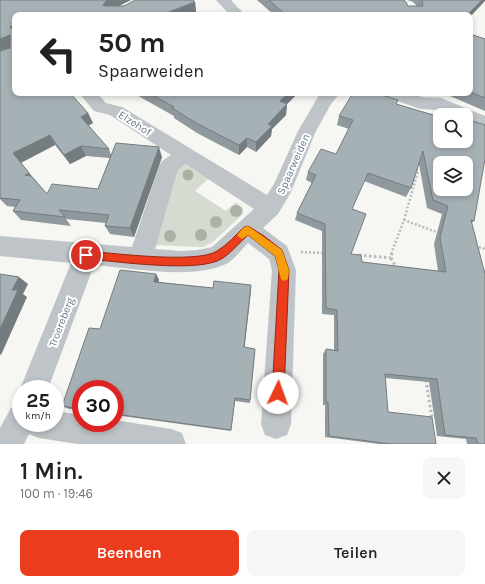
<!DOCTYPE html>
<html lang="de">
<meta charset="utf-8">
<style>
body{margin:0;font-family:Karla,sans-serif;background:#f6f6f6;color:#222;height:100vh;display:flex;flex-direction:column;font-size:15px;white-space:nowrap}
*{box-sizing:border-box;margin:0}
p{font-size:13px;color:#767676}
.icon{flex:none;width:22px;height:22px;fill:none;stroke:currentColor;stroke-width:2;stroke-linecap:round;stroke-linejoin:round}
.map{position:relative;height:444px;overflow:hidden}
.panel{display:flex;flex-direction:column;background:#fff;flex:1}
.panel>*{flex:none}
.guide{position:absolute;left:12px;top:12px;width:461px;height:84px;border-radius:8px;box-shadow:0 2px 6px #0003;background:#fff;color:#222;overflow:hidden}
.tools{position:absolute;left:433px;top:108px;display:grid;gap:8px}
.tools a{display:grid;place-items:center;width:40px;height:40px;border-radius:8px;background:#fff;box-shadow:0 2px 6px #0003;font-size:20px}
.speed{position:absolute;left:12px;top:380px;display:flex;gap:8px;font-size:20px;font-weight:700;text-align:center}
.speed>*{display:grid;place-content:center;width:52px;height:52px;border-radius:50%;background:#fff;box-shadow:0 2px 6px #0003;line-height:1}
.speed small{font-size:10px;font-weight:400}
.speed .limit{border:6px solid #d22;background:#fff;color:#111}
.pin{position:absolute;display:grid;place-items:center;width:34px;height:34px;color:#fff;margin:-17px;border:2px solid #fff;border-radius:50%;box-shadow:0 1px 4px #0007}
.me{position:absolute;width:44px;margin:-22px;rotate:3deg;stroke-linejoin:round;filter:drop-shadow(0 0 3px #0008)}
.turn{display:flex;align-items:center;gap:14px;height:84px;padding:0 20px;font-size:18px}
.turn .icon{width:52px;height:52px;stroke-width:2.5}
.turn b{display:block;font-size:28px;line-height:34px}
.round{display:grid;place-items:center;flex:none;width:42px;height:42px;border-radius:8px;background:#f6f6f6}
.summary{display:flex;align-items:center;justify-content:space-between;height:68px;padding:0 20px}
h1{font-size:24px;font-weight:600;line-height:30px}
.primary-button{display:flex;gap:8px;margin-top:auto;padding:8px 20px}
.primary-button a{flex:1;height:46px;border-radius:8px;background:#eb3c1d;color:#fff;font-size:16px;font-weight:600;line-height:46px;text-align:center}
.primary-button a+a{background:#f6f6f6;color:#222}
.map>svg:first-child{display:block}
</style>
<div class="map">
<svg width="485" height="444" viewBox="0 0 485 444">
<rect width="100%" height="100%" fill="#f6f6f2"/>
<path fill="#d6dbd1" d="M181,162L208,179L195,191L226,211L236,202L243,208V214L213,242L203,247L151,245L152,237L160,231L177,174L173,169Z"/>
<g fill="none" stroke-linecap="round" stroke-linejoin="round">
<path stroke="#b8bcbe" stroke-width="2.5" stroke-dasharray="2 2" stroke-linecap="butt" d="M404,220L418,171L414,168
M475,246L485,249
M301,252L324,253
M391,254L404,220L439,233"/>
<path stroke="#b8bcbe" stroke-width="3" stroke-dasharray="2.5 2.5" stroke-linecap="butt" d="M359,255L391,258L392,253
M391,258L397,269
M426,380L432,419"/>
<path fill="#bec4c7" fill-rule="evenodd" d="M216,0H231L245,15H230Z
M79,93H97L106,103L122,107L267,195L274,184L298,131L318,97L321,93H340L331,104L316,131L290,194L278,214L263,228L287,246L296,270L291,424L287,435L276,439L265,435L261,424L272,270L269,259L248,243C242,249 234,260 226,264C192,280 131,268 94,265L48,389H21V392L20,389L71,263L0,256V236L132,247L159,166L162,161L171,155L110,115L94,111ZM185,164L254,209L212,247L198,250L181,251L155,249L178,170Z
M383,93H409L422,97L441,98L485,116V129L466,122V115H450L438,110L420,109L386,97Z
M21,403V423H55V411L81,415V423H115V420L171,429L182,433L186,444H77L39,438L29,434L24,444H0V428L11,408Z"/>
</g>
<g fill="#a9b2a3">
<circle cx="188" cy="175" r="5.5"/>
<circle cx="236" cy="211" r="6"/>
<circle cx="216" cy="222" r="6"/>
<circle cx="201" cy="235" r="6"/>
<circle cx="170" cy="236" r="6"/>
</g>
<path fill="#8f989d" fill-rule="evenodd" d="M0,0H131L118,6L195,2L196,12L188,15H15V93L88,113L93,123L88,126L109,149L111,155L162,157L134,237L110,234L105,226L106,223L66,219L71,226L21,220L13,211L15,207L7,206L0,199ZM55,145L70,164L86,156L110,158L98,189L47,194L21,163Z
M257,0H404L408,6H417L413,2L407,0H485L470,15H274Z
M470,34L485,39V111L443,93H470Z
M133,93H298L287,104L286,115L272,129L271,136L256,152L247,147L239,155L197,133L174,118V116Z
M396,104L440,117V116V141L474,221L472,223L485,444H467L466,439L437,436L429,382L385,378L388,412L436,444H379L325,437V405H323V354L326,349L334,350V315L322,314V231L295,220L297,213L312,183L306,180L308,172L336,154L349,129L337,125L339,116ZM419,164L427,208L442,214L434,244L438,271L362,262L351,254L352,209L364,181L406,197L411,188Z
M156,274L159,280L158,282L213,288L251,285L244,348L255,349L250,403L235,401L231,431L115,415V389H81V410L69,409L62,406L100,329Z"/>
<path fill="#747c7f" d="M106,0H131L109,11L103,5Z
M482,0H485V1L470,17V15H467Z
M195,2L196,12L188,15H161Z
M15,25V36L10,27Z
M10,35L15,46L0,51V39Z
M289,93H298L279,112L280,101Z
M287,104L286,115L272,129L271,136L256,152V142L268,124Z
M88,113L93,123L85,127L81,117Z
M50,135L55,145L20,163L13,153Z
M247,138V147L239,155V145Z
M81,146L86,156L70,164L64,155Z
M159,147L162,157L134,237L130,228Z
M29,173L36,182L25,175Z
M156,274L159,280L157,288L154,282Z
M19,277L28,284L23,294L27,297L1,355L0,354V329L12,290Z
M251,285V291L244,352V347Z"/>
<path fill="#a6b1b6" stroke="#747c7f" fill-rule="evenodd" d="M0,0H107L103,5L105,6H124L135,0H193L195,2L161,15H15V25L10,27L15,32V93H70L88,113L81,117L109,149L81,146L64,155L50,135L13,153L29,173L25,175L31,176L47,194L52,184L98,189L116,143L159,147L130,228L105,226L109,215L59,210L65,217L13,211L20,200L0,198V51L10,48V35L0,39Z
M269,0H404L406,2L408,6H423L422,0H482L467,15H286Z
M470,34L485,39V98L470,92Z
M149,93H289L280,101L287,104L268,124L272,126L256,142L247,138L239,145L196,123L172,108L174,107Z
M353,93H375L398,100L396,104L440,117V141H466V119L485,125V159L474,221L471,220L485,274V444H478L476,438L445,435L437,379L385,374L388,412L432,417L436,444H392L329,436L328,402H326V349L338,351L337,310L326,308L325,224L297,213L316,175L308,172L321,149L336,154L353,120L339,116ZM423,151L433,200L448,206L440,237L446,272L362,262L361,255L351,254L366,214L352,209L368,173L411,188ZM440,163H466V189H440Z
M442,112L451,115H441Z
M120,270L156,274L154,282L213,288L214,281L251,285L244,347L255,349L250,400L235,398L231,430L115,414V389H81V409L62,406L89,328L100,329Z
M0,274L19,277L12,290H18L0,329Z"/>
<path fill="#eb3c1d" stroke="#992713" d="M248,226L264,236L282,250L289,270L284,393L282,397L278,399L274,397L272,393L279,270L275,256L248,235C240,242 232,252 223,258C200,274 116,261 86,259L83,258L82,255L83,252L86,251C113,253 197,264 217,251C227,245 236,235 244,227Z"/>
<path fill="#f59e0b" d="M248,226L282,250L289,270L288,279L284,281L281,279L275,256L248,235L242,239L239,237L237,235L244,227Z"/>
<g text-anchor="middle" stroke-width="4" stroke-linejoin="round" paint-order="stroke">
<g font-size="11" fill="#637985" stroke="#fff">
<text transform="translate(135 123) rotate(33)" y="4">Elzehof</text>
<text transform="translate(293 164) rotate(-66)" y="4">Spaarweiden</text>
<text transform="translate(61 322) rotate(-69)" y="4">Troereberg</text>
</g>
</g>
</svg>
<div class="tools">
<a><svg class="icon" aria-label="search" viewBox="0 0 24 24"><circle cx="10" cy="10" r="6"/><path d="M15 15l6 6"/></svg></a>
<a><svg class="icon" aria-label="layers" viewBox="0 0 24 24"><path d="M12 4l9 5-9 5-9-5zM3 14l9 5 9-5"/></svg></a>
</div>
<div class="speed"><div>25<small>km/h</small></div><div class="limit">30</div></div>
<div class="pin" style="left:86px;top:255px;background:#d93025"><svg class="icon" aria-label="arrive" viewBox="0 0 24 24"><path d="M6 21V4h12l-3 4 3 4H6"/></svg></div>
<svg class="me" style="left:278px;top:393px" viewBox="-20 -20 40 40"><circle r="19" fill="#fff"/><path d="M0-13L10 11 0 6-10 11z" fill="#eb3c1d"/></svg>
<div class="guide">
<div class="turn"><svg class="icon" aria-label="left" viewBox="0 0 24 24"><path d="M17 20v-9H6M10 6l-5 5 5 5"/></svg><div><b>50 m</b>Spaarweiden</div></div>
</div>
</div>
<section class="panel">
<div class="summary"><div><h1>1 Min.</h1><p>100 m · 19:46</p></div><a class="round"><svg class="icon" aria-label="close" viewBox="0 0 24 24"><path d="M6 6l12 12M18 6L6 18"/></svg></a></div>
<div class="primary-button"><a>Beenden</a><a>Teilen</a></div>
</section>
